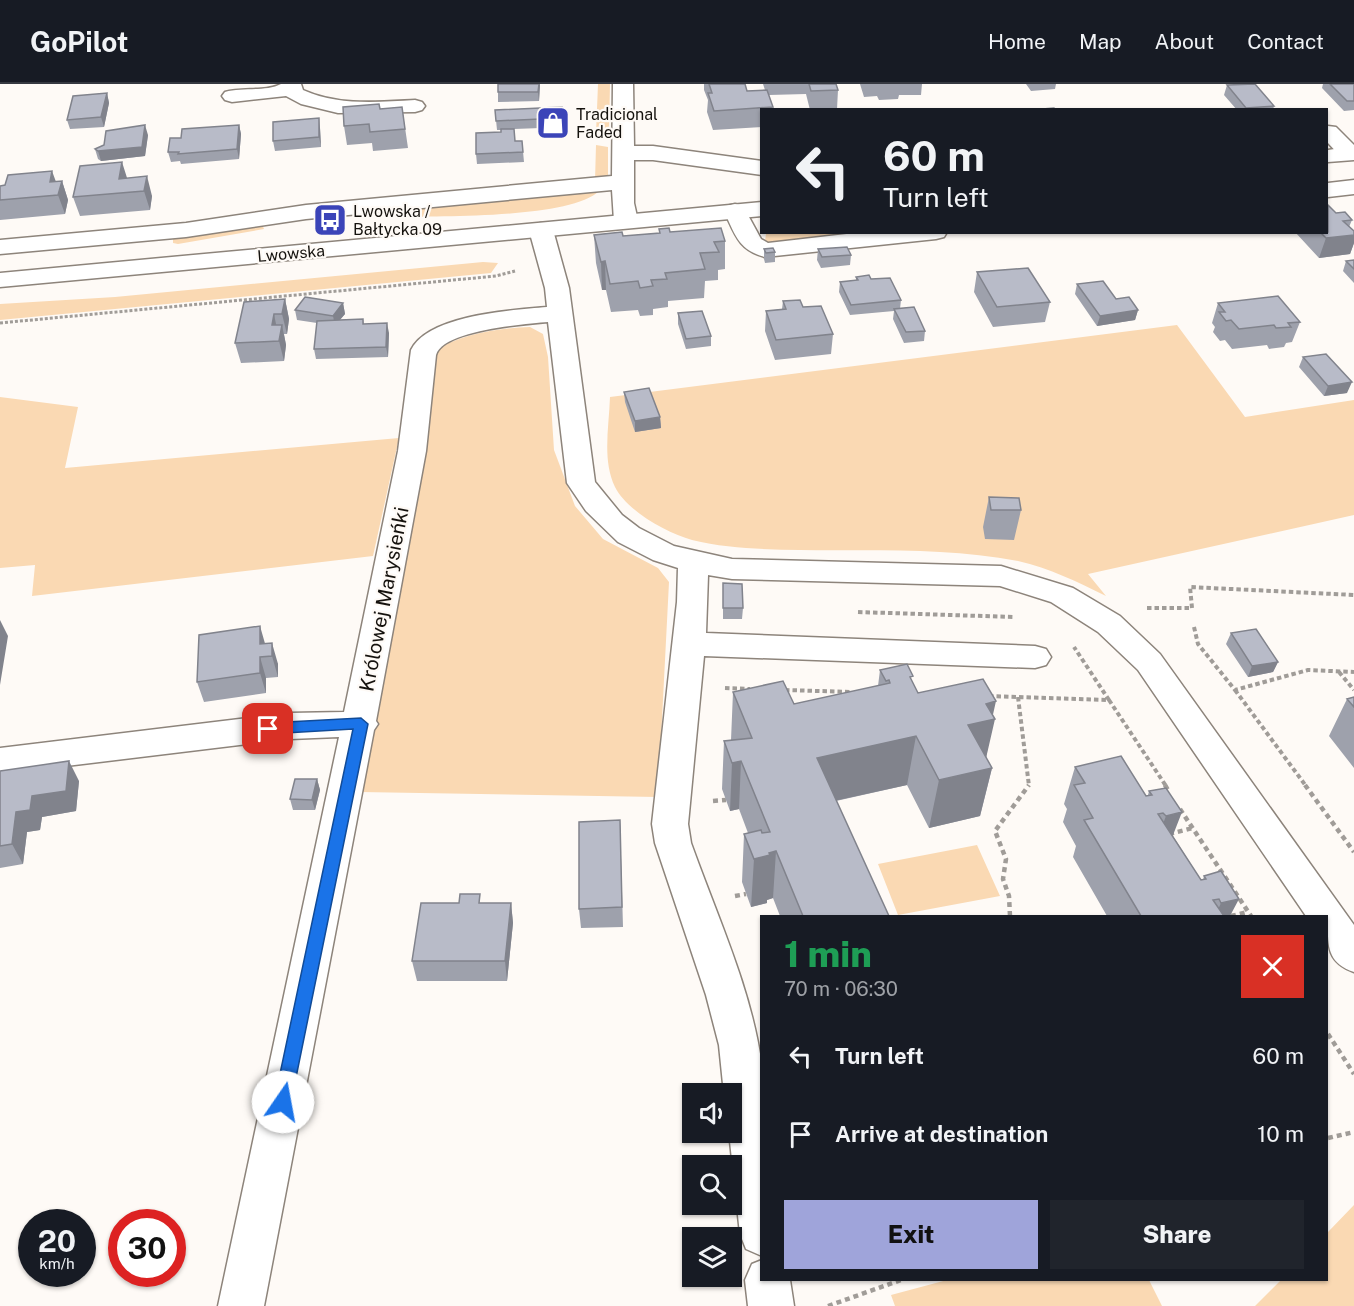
<!DOCTYPE html>
<meta charset="utf-8">
<style>
body{margin:0;font-family:"Public Sans",sans-serif;background:#20242c;color:#f1f3f6;height:100vh;display:flex;flex-direction:column;font-size:22px;white-space:nowrap}
*{box-sizing:border-box;margin:0}
p{font-size:20px;color:#9ea1a6}
.icon{flex:none;width:33px;height:33px;fill:none;stroke:currentColor;stroke-width:2;stroke-linecap:round;stroke-linejoin:round}
.map{position:relative;flex:1;overflow:hidden}
.details{position:absolute;left:760px;top:831px;width:568px;height:366px;display:flex;flex-direction:column;background:#171b24;border-radius:0px;box-shadow:0 2px 4px #0004}
.details>*{flex:none}
.banner{position:absolute;left:760px;top:24px;width:568px;height:126px;border-radius:0px;box-shadow:0 2px 4px #0004;background:#171b24;color:#f1f3f6;overflow:hidden}
.buttons{position:absolute;left:682px;top:999px;display:grid;gap:12px}
.buttons a{display:grid;place-items:center;width:60px;height:60px;border-radius:0px;background:#171b24;box-shadow:0 2px 4px #0004;font-size:30px}
.speed{position:absolute;left:18px;top:1125px;display:flex;gap:12px;font-size:30px;font-weight:700;text-align:center}
.speed>*{display:grid;place-content:center;width:78px;height:78px;border-radius:50%;background:#171b24;box-shadow:0 2px 4px #0004;line-height:1}
.speed small{font-size:15px;font-weight:400}
.speed .limit{border:9px solid #d22;background:#fff;color:#111}
.pin{position:absolute;display:grid;place-items:center;width:51px;height:51px;color:#fff;margin:-26px;border-radius:12px;box-shadow:0 3px 9px #0006}
.me{position:absolute;width:66px;margin:-33px;rotate:12deg;stroke-linejoin:round;filter:drop-shadow(0 0 4px #0008)}
.turn{display:flex;align-items:center;gap:21px;height:126px;padding:0 24px;font-size:27px}
.turn .icon{width:78px;height:78px;stroke-width:2.5}
.turn b{display:block;font-size:42px;line-height:51px}
.round{display:grid;place-items:center;flex:none;width:63px;height:63px;border-radius:0px;background:#20242c}
.summary{display:flex;align-items:center;justify-content:space-between;height:102px;padding:0 24px}
h1{font-size:36px;font-weight:800;line-height:45px;color:#1e9e55}
.button{display:flex;gap:12px;margin-top:auto;padding:12px 24px}
.button a{flex:1;height:69px;border-radius:0px;background:#9fa4da;color:#111;font-size:24px;font-weight:800;line-height:69px;text-align:center}
.button a+a{background:#20242c;color:#f1f3f6}
ul{padding:0;list-style:none}
li{display:flex;align-items:center;gap:18px;height:78px;padding:0 24px}
li div{flex:1}
li b{display:block;font-size:22px}
li em{font-style:normal}
header{display:flex;align-items:center;gap:36px;box-sizing:border-box;height:84px;padding:0 30px;background:#171b24;border-bottom:2px solid #363941}
header strong{font-size:28px}
nav{display:flex;gap:33px;margin-inline-start:auto;font-size:21px}
.map>svg:first-child{display:block}
</style>
<header>
<strong>GoPilot</strong>
<nav><a>Home</a><a>Map</a><a>About</a><a>Contact</a></nav>
</header>
<div class="map">
<svg width="1354" height="1222" viewBox="0 0 1354 1222">
<rect width="100%" height="100%" fill="#fefaf6"/>
<path fill="#fad9b3" d="M598,0H610L609,48L596,50Z
M596,61L608,63V94L595,97Z
M599,107C570,135 437,132 394,133L399,123Z
M261,138L264,145L178,160L173,159V151Z
M786,148L882,149L769,159L765,157L766,150Z
M483,178L498,179L491,189L0,236V220L115,213Z
M1177,241L1245,333L1354,316V431L1088,490L1106,512C1077,498 1050,484 1018,477C947,463 872,467 800,466C764,465 728,465 692,456C667,449 627,427 615,403C602,376 609,343 610,313Z
M530,243L543,250L548,273L554,366L575,422L603,455L658,484L669,498L658,713L360,708L434,267C461,250 498,244 530,243Z
M0,313L78,323L65,384L399,354L373,472L32,512L35,481L0,484Z
M977,761L1000,812L898,831L878,780Z
M1354,1121V1222H1255L1281,1196H1328V1148Z
M947,1196H1149L1162,1222H895L891,1211Z"/>
<g fill="none" stroke-linecap="round" stroke-linejoin="round">
<defs>
<path id="minor" d="M281,0H301L303,6C339,22 377,18 415,16L422,18L425,22L422,26L415,28L338,29L301,20L286,12L232,18L225,16L222,12L225,8C242,3 266,8 281,0Z
M613,0H633L634,62H653L762,77V91L653,76H634V119L638,137L634,142L626,144L618,142L614,137L612,106L306,135L186,153L0,170V156L186,139L306,121L612,92Z
M1328,42L1336,43L1354,61V75L1342,74L1328,59Z
M1354,96V110L1328,113V99Z
M735,120L743,122L761,155L768,159L864,148H947L944,153L936,155L765,173C738,166 735,150 724,127L727,122Z
M541,139L549,141L553,146L569,204L595,398L622,431L639,444L674,462L732,475L1001,482L1073,504L1120,532L1160,570L1354,841V888C1325,878 1328,859 1328,832H1306L1138,586L1098,548L1051,518L1000,502L732,495L708,491L706,549L1035,562L1046,565L1051,573L1046,581L1035,584L704,572L688,740L691,759C717,832 752,906 762,983V1172L746,1165L740,1150L729,1048H732V1010H724L719,961L706,911L655,759L652,740L677,518L678,484L653,476L618,458L586,427L567,399L548,238C525,240 443,246 436,271L426,367L376,637L378,640L374,646L264,1222H218L339,653L290,655L0,690V664L290,629L344,628L398,367L411,266C428,231 512,226 547,223L545,204L529,146L533,141Z
M762,1176V1196H790L794,1222H748L745,1196L752,1180Z"/>
<path id="major" d="M1354,62V76L1328,78V66Z
M762,118V132L0,203V189Z"/>
</defs>
<use href="#minor" stroke="#8d847b" stroke-width="3"/>
<use href="#major" stroke="#8d847b" stroke-width="3"/>
<path stroke="#a09c98" stroke-width="3" stroke-dasharray="3 2" stroke-linecap="butt" d="M0,239L496,192L515,187"/>
<path stroke="#a09c98" stroke-width="4" stroke-dasharray="4.5 3" stroke-linecap="butt" d="M1147,524H1192L1190,503L1354,511
M858,528L1013,533
M1194,543L1198,560L1235,606L1308,586L1354,588
M1339,588L1354,606
M725,604L750,605
M785,606L852,608
M1235,606L1306,702
M989,612L1109,616L1074,563
M1018,613L1029,702
M1109,616L1166,702"/>
<path stroke="#a09c98" stroke-width="4.5" stroke-dasharray="5 4" stroke-linecap="butt" d="M1165,701L1168,706
M1305,701L1354,768
M713,717L726,716
M1180,725L1251,832
M1169,750L1193,744
M735,812L746,810
M1010,832L1009,812L1003,795L1006,775L995,747L1029,701
M1231,832L1248,828
M1328,950L1354,990
M1328,1054L1354,1048
M828,1222L901,1196"/>
<use href="#minor" fill="#fff" fill-rule="evenodd"/>
<use href="#major" fill="#fff" fill-rule="evenodd"/>
</g>
<path fill="#9ea1ac" d="M540,0L539,17L498,18V8Z
M704,0H745L747,7L765,6L763,0H836L838,6L837,25L810,26L806,10L769,11L773,26H762V43L713,46L707,28L708,16L704,6Z
M860,0H922L921,11H899L898,15L879,16L877,12L864,13Z
M1026,0H1056L1055,5L1031,7Z
M1323,0H1354V26L1344,27L1322,4Z
M1227,1L1274,22L1273,26H1237L1224,11Z
M107,9L109,19L104,43L70,45L67,36Z
M402,23L408,64L373,67L372,59L347,61L344,42L380,25Z
M562,23L563,43L550,44V47H541V44L514,45L515,57H522L524,78L477,80L476,70L501,48V46H497L495,26Z
M239,41L241,50L239,75L181,80L180,77L171,78L168,68L181,54Z
M320,44L321,63L275,67L273,57Z
M148,51L145,72L101,77L98,75L95,65L104,61Z
M127,94L152,112L150,126L80,132L73,113Z
M62,97L68,116L65,130L0,136V102Z
M1336,129L1352,136L1349,143L1354,147V159L1350,170L1319,174L1295,148H1328Z
M659,145L670,148L725,157V185L718,186V196L705,197L704,214L668,217V223L653,225V231L640,232L638,226L611,228L606,206H602L596,179L594,151L623,152L659,149Z
M764,165L775,168V178L765,179L764,175Z
M818,165L851,171L850,181L821,184L817,176Z
M1354,176V199L1343,187L1346,177Z
M977,188L1050,218L1045,238L993,243L974,208Z
M856,193L871,195L901,216L900,225L925,247L924,257L904,259L893,235L894,227L850,231L839,208L840,198L856,196Z
M1077,200L1116,215L1138,226L1135,236L1097,242L1075,210Z
M285,215L289,235L287,250H284L286,261L284,277L241,279L235,259Z
M783,217L803,223L833,250L831,270L775,276L765,247L766,227L782,225Z
M343,219L345,230L339,236L363,235L364,240L389,249L388,273L316,275L314,265L317,239L297,236L295,226Z
M1218,219L1300,238L1292,258L1286,259L1284,263L1269,265L1267,261L1232,265L1225,256L1220,257L1213,248L1215,243L1212,239Z
M678,229L711,252V262L686,265L678,240Z
M1303,273L1347,309L1324,312L1299,283Z
M624,308L660,333L661,344L635,348L625,318Z
M989,413L1021,426L1014,456L985,455L983,443Z
M723,500L743,524L742,535H723Z
M1231,549L1278,578L1273,588L1248,593L1226,560Z
M265,560L278,580V593L266,594V609L204,618L197,598Z
M880,586L912,597L918,609L993,631L986,674L992,684L980,732L929,744L907,701L836,717L889,832H780L773,814L767,816V819L751,823L742,798L744,750L748,749L739,725L730,727L722,705L724,657L731,656L733,608L794,620L878,602Z
M1354,613V684L1329,652L1347,615Z
M1075,683L1146,712L1148,711L1149,707L1166,704L1173,752L1201,796H1203L1204,792L1230,832H1107L1073,773L1076,762L1063,738L1067,725L1064,720Z
M0,687L79,697L76,727L42,733L40,746L27,748L23,780L0,784Z
M317,695L320,706L315,726H293L290,715Z
M620,736L623,843L581,844L579,825Z
M482,819H511L513,839L507,897H417L412,877Z"/>
<path fill="#81838c" d="M539,0H540L539,17L538,8Z
M107,9L109,19L104,43L101,33Z
M319,34L320,44L321,63L319,53Z
M145,41L148,51L145,72L101,77L98,67Z
M239,41L241,50L239,75L237,65Z
M122,78L128,97L119,95Z
M52,87L59,106L50,98Z
M147,92L152,112L150,126L144,107Z
M62,97L68,116L65,130L58,111Z
M1354,151V159L1350,170L1319,174L1326,154Z
M605,177L606,206H602L601,178Z
M285,215L289,235L287,250L282,230Z
M343,219L345,230L335,242L333,232Z
M1138,226L1135,236L1097,242L1100,232Z
M274,230L278,250L272,241Z
M387,239L389,249L388,273L386,263Z
M282,241L286,261L284,277L279,257Z
M1352,298L1347,309L1324,312L1328,302Z
M660,333L661,344L635,348V337Z
M0,536L8,552L0,601Z
M260,542L266,563L260,560Z
M272,559L278,580V593L272,572Z
M260,573L266,594V609L260,589Z
M1278,578L1273,588L1248,593L1252,582Z
M996,617L992,635H995L984,683L968,641L986,620Z
M916,652L907,701L811,722L817,674Z
M69,677L79,697L76,727L42,733L40,746L27,748L23,780L12,760L16,728Z
M741,677L739,725L730,727L732,679Z
M992,684L980,732L929,744L939,696Z
M317,695L320,706L315,726L312,716Z
M1182,728L1168,764L1152,769L1166,732Z
M776,767L773,814L767,816V819L751,823L754,775L769,769Z
M1239,815L1230,832H1215L1221,819Z
M511,819L513,839L507,897L505,877Z"/>
<path fill="#b8bbc8" stroke="#81838c" stroke-width="1.5" d="M498,0H539L538,8H498Z
M709,0H745L747,7L767,6L773,23L714,27L708,9H712Z
M809,0H836L838,6L811,7Z
M1255,0L1274,22L1246,24L1227,1Z
M1330,0H1354V17H1347Z
M107,9L101,33L67,36L73,12Z
M379,20L380,25L402,23L405,45L370,48L369,40L344,42L343,23Z
M562,23L563,33L549,34V37L540,38V35L496,37L495,26Z
M1054,24L1055,26H1030Z
M319,34V53L273,57V38Z
M145,41L142,63L98,67L95,65L104,61L106,47Z
M239,41L237,65L178,70L179,68H168L170,54H181L182,45Z
M501,45H514L515,57H522L523,68L476,70V49L501,48Z
M122,78L119,95L147,92L144,107L73,113L80,82Z
M52,87L50,98L62,97L58,111L0,116V102L5,101L8,91Z
M1328,121L1336,129L1345,128L1352,136L1343,137L1354,147V151L1326,154L1320,148H1328Z
M669,144L670,148L721,144L725,157L714,158L719,168L700,169L705,185L665,189L667,195L651,196L653,202L640,204L638,197L610,200L605,177L601,178L594,151L622,148L623,152L660,149L659,145Z
M847,163L851,171L822,173L818,165Z
M773,164L775,168L766,169L764,165Z
M1354,176V185L1346,177Z
M1028,184L1050,218L997,223L977,188Z
M869,191L871,195L890,194L901,216L851,221L840,198L858,196L856,193Z
M1103,197L1116,215L1129,213L1138,226L1100,232L1077,200Z
M1278,212L1300,238L1288,239L1291,243L1276,244L1274,241L1239,245L1231,236L1226,237L1219,228H1225L1218,219Z
M305,213L343,219L333,232L295,226Z
M285,215L282,230H274L272,241H282L279,257L235,259L244,218Z
M800,216L803,223L821,222L833,250L776,256L766,227L786,225L783,217Z
M914,223L925,247L906,248L894,225Z
M702,227L711,252L686,255L678,229Z
M363,235V240L387,239L386,263L314,265L317,237Z
M1326,270L1352,298L1328,302L1303,273Z
M649,304L660,333L635,337L624,308Z
M989,413L1019,414L1021,426H991Z
M723,499L742,500L743,524H723Z
M260,542V560L272,559V572L260,573V589L197,598L199,551Z
M1256,545L1278,578L1252,582L1231,549Z
M907,580L913,592L910,593L918,609L983,595L996,617L986,620L995,635L968,641L992,684L939,696L916,652L817,674L889,832H803L776,767L769,769L770,771L754,775L744,750L761,746L762,749L770,748L741,677L732,679L724,657L752,654L733,608L783,597L794,620L890,599L889,596L886,597L880,586Z
M1354,613V623L1347,615Z
M1121,672L1146,712L1152,711L1149,707L1166,704L1182,728L1166,732L1163,729L1158,730L1201,796L1206,795L1204,792L1221,787L1239,815L1221,819L1219,815L1213,816L1224,832H1141L1084,736L1093,734L1074,701L1085,699L1075,683Z
M69,677L66,707L32,712L30,726L16,728L12,760L0,762V687Z
M295,695H317L312,716L290,715Z
M620,736L622,823L579,825V738Z
M460,810H480L479,819H511L505,877H412L421,819H459Z"/>
<path fill="#1a73e8" stroke="#114b97" stroke-width="1.5" d="M361,634L368,640L291,1018L289,1023L283,1025L277,1023L274,1018L353,645L268,650L261,645L268,639Z"/>
<defs>
<symbol id="shop-square" viewBox="-11 -11 22 22"><rect x="-9" y="-9" width="18" height="18" rx="4" fill="#3b44b8" stroke="#fefaf6"/><path d="M-5-2.5h2.3a2.7 3.5 0 0 1 5.4 0H5L5.5 6h-11ZM-1.5-2.5h3a1.5 2.3 0 0 0-3 0Z" fill="#fff"/></symbol>
<symbol id="bus-square" viewBox="-11 -11 22 22"><rect x="-9" y="-9" width="18" height="18" rx="4" fill="#3b44b8" stroke="#fefaf6"/><path d="M-5-6H5V4H4V6H2V4H-2V6H-4V4H-5ZM-3.5-4V0h7V-4ZM-3.5 1.2v1.5H-2V1.2ZM2 1.2v1.5H3.5V1.2Z" fill="#fff"/></symbol>
</defs>
<g fill-rule="evenodd">
<use href="#shop-square" x="534" y="20" width="38" height="38"/>
<use href="#bus-square" x="311" y="117" width="38" height="38"/>
</g>
<g text-anchor="middle" stroke-width="4.5" stroke-linejoin="round" paint-order="stroke">
<g font-size="16" fill="#15120e" stroke="#fefaf6" text-anchor="start">
<text x="576" y="36">Tradicional<tspan x="576" dy="18">Faded</tspan></text>
<text x="353" y="133">Lwowska /<tspan x="353" dy="18">Bałtycka 09</tspan></text>
</g>
<g font-size="16" fill="#15120e" stroke="#fefaf6">
<text transform="translate(291 169) rotate(-5)" y="6">Lwowska</text>
</g>
<g font-size="20" fill="#15120e" stroke="#fefaf6">
<text transform="translate(384 515) rotate(-79)" y="7">Królowej Marysieńki</text>
</g>
</g>
</svg>
<div class="buttons">
<a><svg class="icon" aria-label="sound" viewBox="0 0 24 24"><path d="M4 9h4l5-4v14l-5-4H4zM17 9q2 3 0 6"/></svg></a>
<a><svg class="icon" aria-label="search" viewBox="0 0 24 24"><circle cx="10" cy="10" r="6"/><path d="M15 15l6 6"/></svg></a>
<a><svg class="icon" aria-label="layers" viewBox="0 0 24 24"><path d="M12 4l9 5-9 5-9-5zM3 14l9 5 9-5"/></svg></a>
</div>
<div class="speed"><div>20<small>km/h</small></div><div class="limit">30</div></div>
<div class="pin" style="left:268px;top:645px;background:#d93025"><svg class="icon" aria-label="arrive" viewBox="0 0 24 24"><path d="M6 21V4h12l-3 4 3 4H6"/></svg></div>
<svg class="me" style="left:283px;top:1018px" viewBox="-20 -20 40 40"><circle r="19" fill="#fff"/><path d="M0-13L10 11 0 6-10 11z" fill="#1a73e8"/></svg>
<div class="banner">
<div class="turn"><svg class="icon" aria-label="left" viewBox="0 0 24 24"><path d="M17 20v-9H6M10 6l-5 5 5 5"/></svg><div><b>60 m</b>Turn left</div></div>
</div>
<section class="details">
<div class="summary"><div><h1>1 min</h1><p>70 m · 06:30</p></div><a class="round" style="background:#d93025;color:#fff"><svg class="icon" aria-label="close" viewBox="0 0 24 24"><path d="M6 6l12 12M18 6L6 18"/></svg></a></div>
<ul>
<li><svg class="icon" aria-label="left" viewBox="0 0 24 24"><path d="M17 20v-9H6M10 6l-5 5 5 5"/></svg><div><b>Turn left</b></div><em>60 m</em></li>
<li><svg class="icon" aria-label="arrive" viewBox="0 0 24 24"><path d="M6 21V4h12l-3 4 3 4H6"/></svg><div><b>Arrive at destination</b></div><em>10 m</em></li>
</ul>
<div class="button"><a>Exit</a><a>Share</a></div>
</section>
</div>
